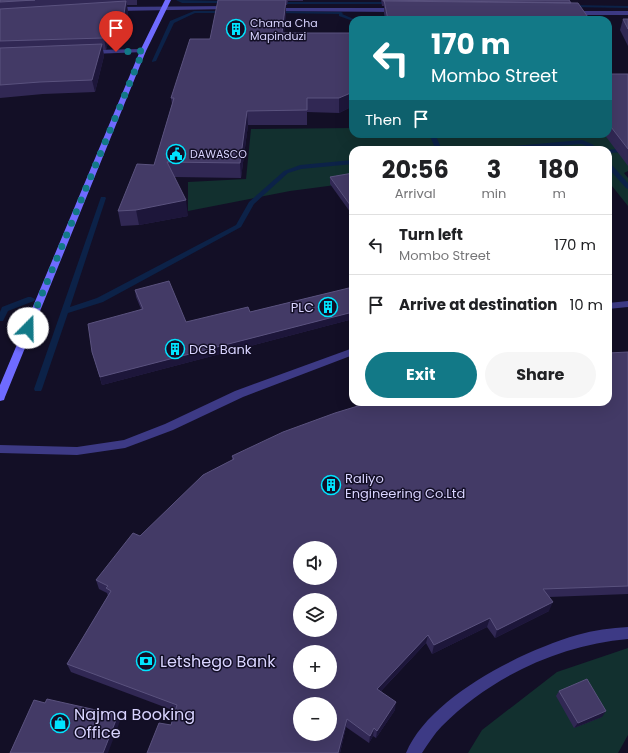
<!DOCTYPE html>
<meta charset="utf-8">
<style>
body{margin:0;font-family:Poppins,sans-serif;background:#f6f6f6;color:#202124;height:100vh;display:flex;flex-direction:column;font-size:15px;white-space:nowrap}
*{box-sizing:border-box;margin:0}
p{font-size:13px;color:#757577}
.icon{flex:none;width:22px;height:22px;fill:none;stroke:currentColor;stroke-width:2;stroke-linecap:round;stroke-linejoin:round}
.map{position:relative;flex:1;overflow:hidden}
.sheet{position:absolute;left:349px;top:146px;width:263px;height:260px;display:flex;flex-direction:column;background:#fff;border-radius:12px;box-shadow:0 4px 16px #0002}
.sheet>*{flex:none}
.top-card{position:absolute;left:349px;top:16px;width:263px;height:122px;border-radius:12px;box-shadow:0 4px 16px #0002;background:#127987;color:#fff;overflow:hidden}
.fabs{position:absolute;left:293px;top:541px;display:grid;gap:8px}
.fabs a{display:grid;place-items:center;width:44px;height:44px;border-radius:50%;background:#fff;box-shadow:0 4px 16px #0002;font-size:20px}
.pin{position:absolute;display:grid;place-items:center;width:34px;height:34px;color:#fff;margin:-41px -17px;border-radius:50% 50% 50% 0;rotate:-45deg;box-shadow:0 0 4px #0007}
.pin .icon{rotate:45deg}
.me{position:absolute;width:44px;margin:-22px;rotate:22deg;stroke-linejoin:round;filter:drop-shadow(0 0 3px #0008)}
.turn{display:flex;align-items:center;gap:14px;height:84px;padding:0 16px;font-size:18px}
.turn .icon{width:52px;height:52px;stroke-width:2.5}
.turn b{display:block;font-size:28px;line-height:34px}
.then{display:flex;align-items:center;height:38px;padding:0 16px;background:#0003;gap:8px;font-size:15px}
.eta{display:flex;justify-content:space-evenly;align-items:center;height:68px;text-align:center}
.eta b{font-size:24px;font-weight:700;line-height:28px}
.cta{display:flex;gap:8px;margin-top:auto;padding:8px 16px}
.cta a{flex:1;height:46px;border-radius:24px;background:#127987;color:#fff;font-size:16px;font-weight:700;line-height:46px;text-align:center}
.cta a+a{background:#f6f6f6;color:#202124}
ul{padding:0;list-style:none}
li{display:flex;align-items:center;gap:12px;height:60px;padding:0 16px;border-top:1px solid #e0e0e0}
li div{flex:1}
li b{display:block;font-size:15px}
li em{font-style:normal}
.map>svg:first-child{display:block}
</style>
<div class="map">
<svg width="628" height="753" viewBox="0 0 628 753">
<rect width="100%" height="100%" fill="#130f26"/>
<path fill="#12302f" d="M353,128V134H608L628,139V171L624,173L628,178V206L608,181V150H353V185L351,183L290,191L188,211V182L246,179L251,129Z
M628,648V735L618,753H468L482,730L557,672Z"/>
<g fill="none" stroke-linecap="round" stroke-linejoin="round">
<path fill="#0c2248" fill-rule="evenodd" d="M176,0L227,1L229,2L227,3H182Z
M276,2H393L395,3L393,4H274V2Z
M570,5L628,6V8L568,7V6Z
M194,11H226L228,12L226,13H195L174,23L156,61L152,62V61L170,21Z
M276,11L341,12L343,13L342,14L356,20H353V21L339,16V14L274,13V12Z
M429,134H435L442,150H436Z
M582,140L592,144L599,150C592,150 588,146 581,144L511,150H488L491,148Z
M628,148V152L608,153V150H606Z
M353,160V164L301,169L288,173L254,204L241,227L103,302L68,313L42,389L41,391H35L34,389L101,197H105L106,198L70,307L97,298L236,225L249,202L284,171L300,165Z
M608,162L610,163L628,183V189L626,188L608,168Z
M28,297H31L35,299L34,301L8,311L3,321H0V312L2,307Z"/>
<path fill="#3d3a85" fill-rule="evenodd" d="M230,6L233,8L232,9L114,11L111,9L114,7Z
M272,8H396L399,10L396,12L274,11L271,9Z
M628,11V15H572L569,13L572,11Z
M143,49L146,51L145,52L91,54L88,52L91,50Z
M628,301V307L608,309V303Z
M353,348V355L243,397L173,430L125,448L77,455L0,453V445L77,447L124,440L165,424L235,391Z
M628,627V639C559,645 491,677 442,726C434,734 428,744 422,753H406C429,697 522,651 577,635C594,630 611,628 628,627Z"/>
<path fill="#6f6bff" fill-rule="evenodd" d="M165,0H171L146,51L5,397L4,400L0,401V385L140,51Z"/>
</g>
<path fill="#312854" d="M0,0H137V5H127L128,12L126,25L114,26L112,38L109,39L106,50H103L104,56L95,92L43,94L0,98Z
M218,0H303V1H288L287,5H286V12L284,33H353V106L339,113L307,112V125H248L241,178L175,177L188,216L139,225L121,226L118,211L154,165L172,104L171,98L210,39Z
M381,0H569L571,3L590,20H385L384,13V6H382Z
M623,19H628V46L620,30Z
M608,74H628V166L604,134H608Z
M353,173V216L330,184V177Z
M353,287V319L102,385L92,352L141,309L136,297L135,290L186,322L250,312Z
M628,352V594L549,597V611L495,638L487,627L432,654L426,643L381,691L395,710L376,738L373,736L369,743L346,727L340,753H147L171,725L175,711L71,672L67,664L108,596L107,593L99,589L96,580L140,536L232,460V456L608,402Z
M559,691L602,717L574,728L556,696Z"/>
<path fill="#1d163a" d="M286,0V12L282,46V33Z
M126,1L128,12L126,25L124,14Z
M112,14L114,26L112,38L110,27Z
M107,27L109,39L106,50L104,38Z
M102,44L104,56L95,92L92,80Z
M353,92V106L339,113V98Z
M247,111L248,125L241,178L240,163Z
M186,200L188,216L139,225L136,210Z
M353,312V319L102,385L100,377Z
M553,602L549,611L495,638L497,630Z
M490,618L487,627L432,654L434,645Z
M428,635L426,643L376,696L377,689Z
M396,702L395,710L376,738L377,731Z
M606,711L602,717L574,728L578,723Z
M118,715L120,721L108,753H103Z
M347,719L346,727L340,753H338Z
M374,728L373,736L369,743L370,736Z"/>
<path fill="#433a66" stroke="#5a527e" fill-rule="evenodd" d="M0,0H35L0,2Z
M218,0H286L282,33H353V92L339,98H307V110L247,111L240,163L167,162L186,200L136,210L118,211L137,164L154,165L174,98H171L190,39H210Z
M383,0H569L571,3L383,1Z
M384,0L578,3L590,20H388Z
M126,1L124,14H112L110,27H107L104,38L0,41V9Z
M623,19H628V29Z
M102,44L92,80L40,82L0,85V48Z
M608,74H628V149L608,123Z
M353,173V209L330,177Z
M169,281L186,322L248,307L250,312L353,287V312L100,377L92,352L88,324L143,309L135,290Z
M628,352V586L543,589L553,602L497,630L490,618L434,645L428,635L377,689L396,702L377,731L374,728L370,736L347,719L338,753H147L159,723L171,725L177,705L67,664L111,591L106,588L108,586L96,580L133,533L140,536L203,475L234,459L232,456L283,432L335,413L371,402H608V353ZM300,548H330V578H300ZM300,600H330V630H300ZM300,652H330V682H300ZM300,704H330V734H300Z
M587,679L606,711L578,723L559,691Z
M47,699L118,715L103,753H10L34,700L45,703Z"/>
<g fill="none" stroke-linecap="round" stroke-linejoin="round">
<path stroke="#127987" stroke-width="7" stroke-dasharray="0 12.6" d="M28,328L143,51L116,52"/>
</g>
<defs>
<symbol id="building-ring" viewBox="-11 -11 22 22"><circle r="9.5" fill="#130f26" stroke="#00e5ff" stroke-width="1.5"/><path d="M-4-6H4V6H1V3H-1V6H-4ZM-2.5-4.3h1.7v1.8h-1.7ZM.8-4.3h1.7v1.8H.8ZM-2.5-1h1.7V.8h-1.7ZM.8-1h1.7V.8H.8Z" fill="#00e5ff"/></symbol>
<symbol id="civic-ring" viewBox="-11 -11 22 22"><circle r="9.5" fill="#130f26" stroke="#00e5ff" stroke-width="1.5"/><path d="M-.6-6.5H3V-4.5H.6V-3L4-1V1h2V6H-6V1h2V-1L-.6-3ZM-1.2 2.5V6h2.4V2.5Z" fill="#00e5ff"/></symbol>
<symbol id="bank-ring" viewBox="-11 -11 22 22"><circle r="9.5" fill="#130f26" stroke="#00e5ff" stroke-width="1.5"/><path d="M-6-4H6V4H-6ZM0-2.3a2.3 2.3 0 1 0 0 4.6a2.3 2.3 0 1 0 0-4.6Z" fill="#00e5ff"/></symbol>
<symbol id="shop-ring" viewBox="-11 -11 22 22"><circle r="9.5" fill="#130f26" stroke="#00e5ff" stroke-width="1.5"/><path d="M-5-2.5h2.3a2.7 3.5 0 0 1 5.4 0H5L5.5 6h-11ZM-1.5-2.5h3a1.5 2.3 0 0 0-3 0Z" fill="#00e5ff"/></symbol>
</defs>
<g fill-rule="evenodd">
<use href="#building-ring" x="225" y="18" width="22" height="22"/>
<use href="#civic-ring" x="165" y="143" width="22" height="22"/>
<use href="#building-ring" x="317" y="296" width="22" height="22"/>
<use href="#building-ring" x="164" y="338" width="22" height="22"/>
<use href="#building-ring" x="320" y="474" width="22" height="22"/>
<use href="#bank-ring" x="135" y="650" width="22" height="22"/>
<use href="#shop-ring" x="49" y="712" width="22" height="22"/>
</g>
<g text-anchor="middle" stroke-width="3" stroke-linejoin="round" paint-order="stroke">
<g font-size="11" fill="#d9d4ff" stroke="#130f26" text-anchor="start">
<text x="250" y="27">Chama Cha<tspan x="250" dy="13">Mapinduzi</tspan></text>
<text x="190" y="158">DAWASCO</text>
</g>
<g font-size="13" fill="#d9d4ff" stroke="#130f26" text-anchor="start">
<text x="314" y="312" text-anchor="end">PLC</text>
<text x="189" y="354">DCB Bank</text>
<text x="345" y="483">Raliyo<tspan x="345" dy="15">Engineering Co.Ltd</tspan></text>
</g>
<g font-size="16" fill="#d9d4ff" stroke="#130f26" text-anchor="start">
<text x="160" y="667">Letshego Bank</text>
<text x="74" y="720">Najma Booking<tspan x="74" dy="18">Office</tspan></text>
</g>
</g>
</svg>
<div class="fabs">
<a><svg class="icon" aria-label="sound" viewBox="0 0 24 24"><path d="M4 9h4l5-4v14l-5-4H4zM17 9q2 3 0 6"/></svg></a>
<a><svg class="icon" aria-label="layers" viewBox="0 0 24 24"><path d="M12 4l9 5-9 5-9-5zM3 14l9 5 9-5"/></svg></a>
<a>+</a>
<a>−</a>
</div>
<div class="pin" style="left:116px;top:52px;background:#d93025"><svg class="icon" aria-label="arrive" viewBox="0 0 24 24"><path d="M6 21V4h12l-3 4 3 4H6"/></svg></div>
<svg class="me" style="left:28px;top:328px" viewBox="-20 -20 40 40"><circle r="19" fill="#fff"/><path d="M0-13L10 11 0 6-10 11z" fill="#127987"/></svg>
<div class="top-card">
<div class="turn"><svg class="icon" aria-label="left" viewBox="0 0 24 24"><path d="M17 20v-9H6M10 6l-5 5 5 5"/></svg><div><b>170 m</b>Mombo Street</div></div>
<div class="then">Then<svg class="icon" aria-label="arrive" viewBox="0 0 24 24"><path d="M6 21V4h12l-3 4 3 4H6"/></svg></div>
</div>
<section class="sheet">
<div class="eta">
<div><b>20:56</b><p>Arrival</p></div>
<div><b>3</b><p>min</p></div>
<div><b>180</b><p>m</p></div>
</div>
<ul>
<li><svg class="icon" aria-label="left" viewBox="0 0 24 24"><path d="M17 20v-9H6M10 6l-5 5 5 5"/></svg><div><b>Turn left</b><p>Mombo Street</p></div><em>170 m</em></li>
<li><svg class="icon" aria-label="arrive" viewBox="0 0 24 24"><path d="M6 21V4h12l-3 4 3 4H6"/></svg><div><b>Arrive at destination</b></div><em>10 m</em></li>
</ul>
<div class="cta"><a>Exit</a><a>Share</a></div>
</section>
</div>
